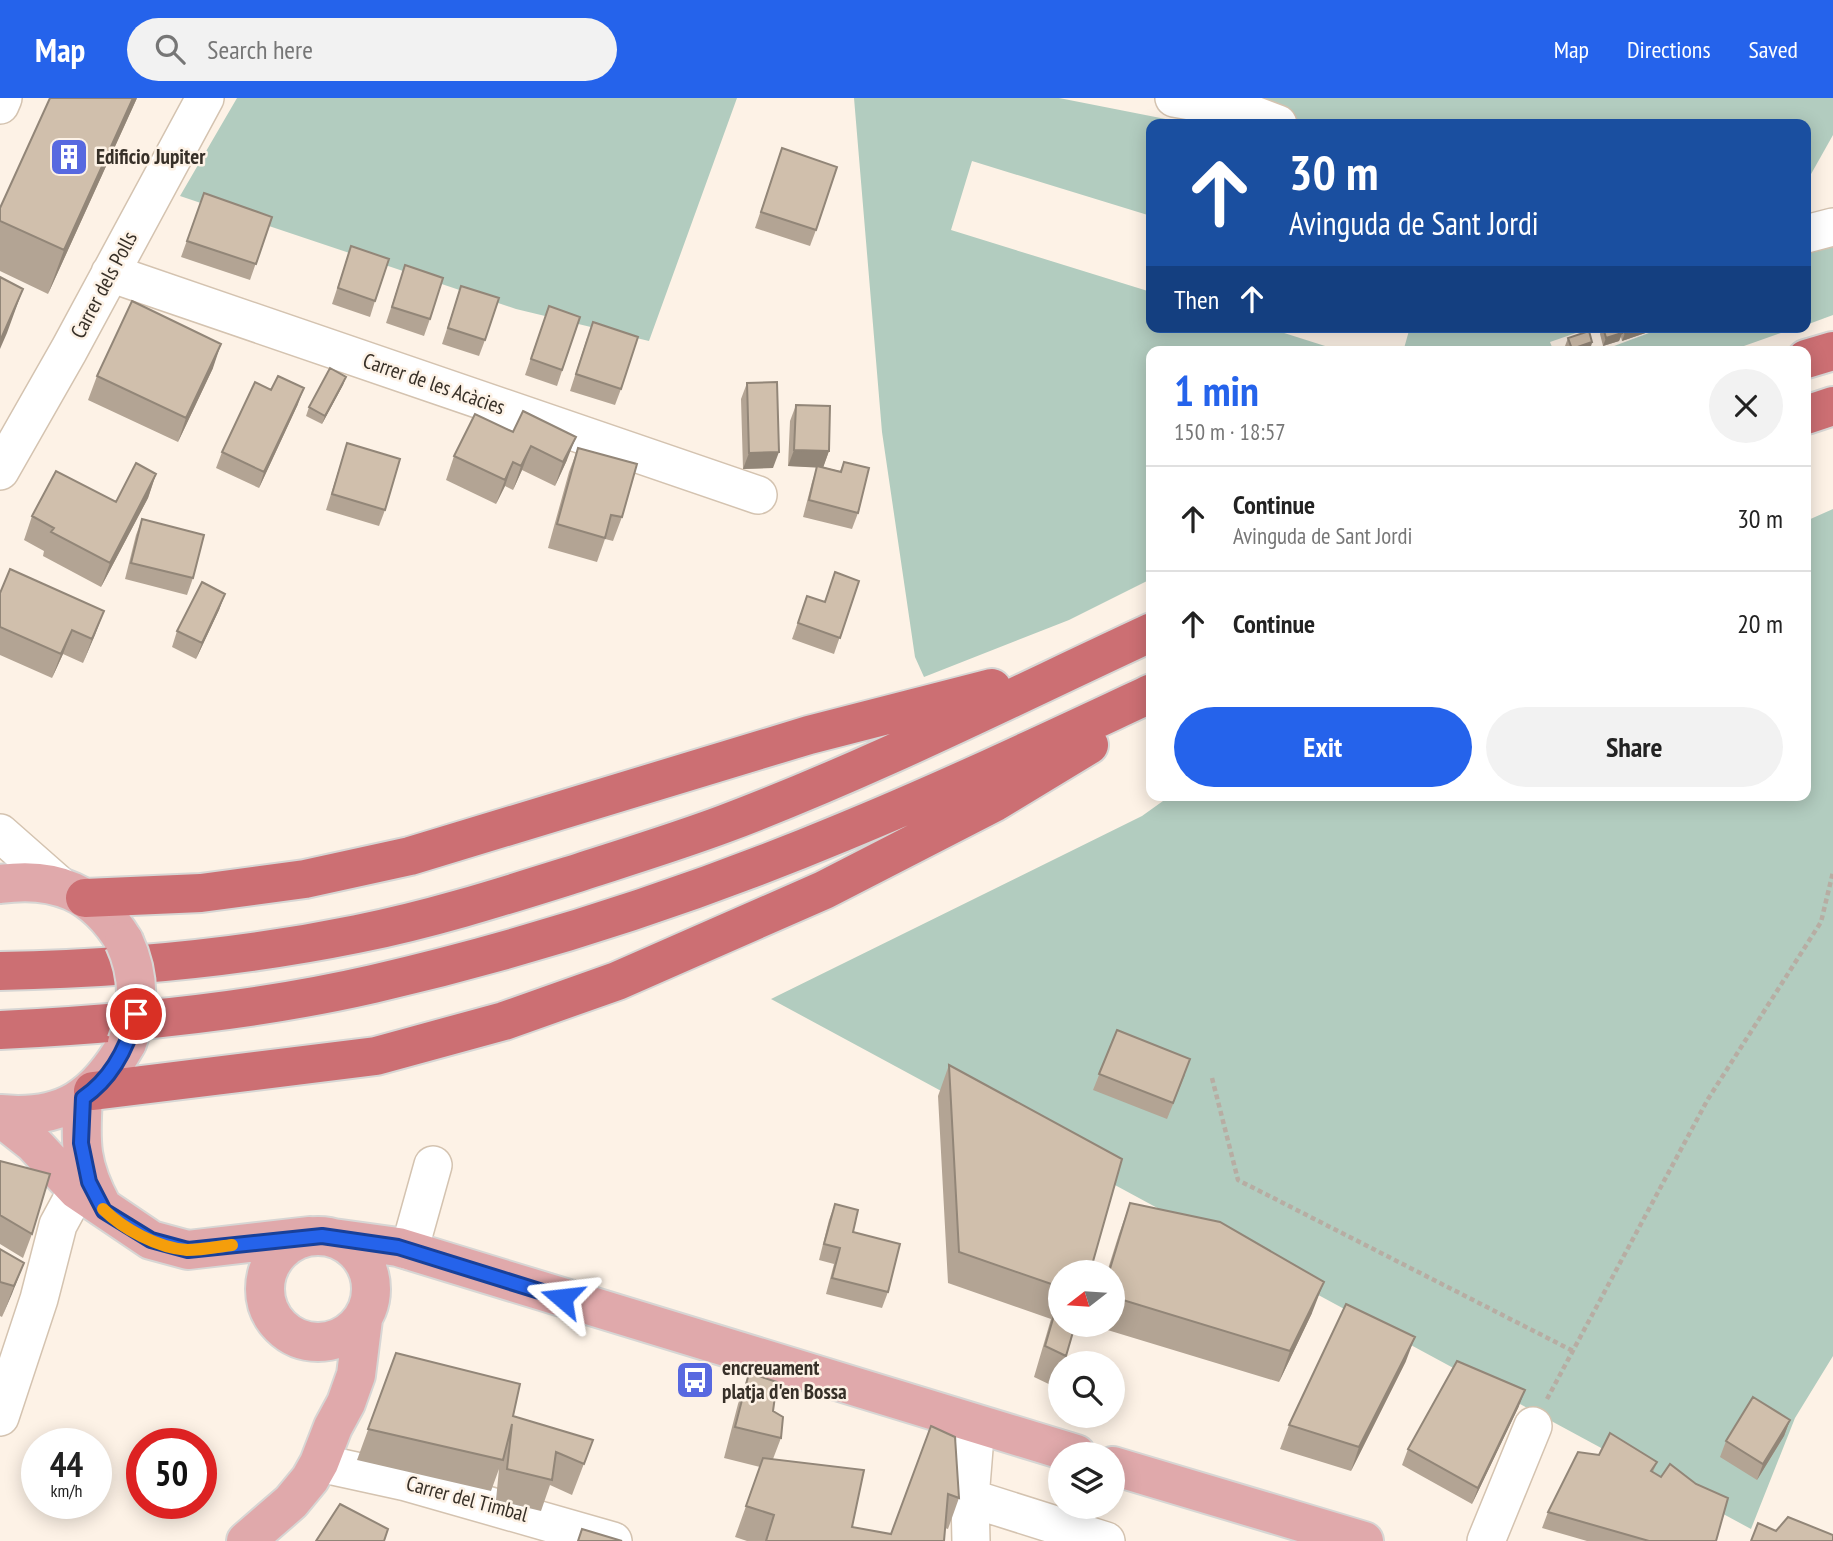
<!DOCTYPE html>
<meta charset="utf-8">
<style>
body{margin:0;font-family:"PT Sans Narrow",sans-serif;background:#f2f2f2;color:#222;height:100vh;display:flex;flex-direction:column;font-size:26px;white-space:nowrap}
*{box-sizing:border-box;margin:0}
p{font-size:23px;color:#767676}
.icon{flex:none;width:38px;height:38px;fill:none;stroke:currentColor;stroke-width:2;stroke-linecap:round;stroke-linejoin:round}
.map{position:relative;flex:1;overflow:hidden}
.drawer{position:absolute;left:1146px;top:248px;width:665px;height:455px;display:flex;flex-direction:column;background:#fff;border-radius:14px;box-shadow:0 4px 18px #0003}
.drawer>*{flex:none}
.hud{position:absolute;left:1146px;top:21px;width:665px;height:214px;border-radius:14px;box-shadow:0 4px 18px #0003;background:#1a4fa0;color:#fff;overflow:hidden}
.needle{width:46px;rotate:253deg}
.buttons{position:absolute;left:1048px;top:1162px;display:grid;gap:14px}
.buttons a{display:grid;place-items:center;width:77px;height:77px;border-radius:50%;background:#fff;box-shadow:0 4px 18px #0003;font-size:35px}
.speed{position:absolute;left:21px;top:1330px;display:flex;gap:14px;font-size:35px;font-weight:700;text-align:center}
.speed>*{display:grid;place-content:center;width:91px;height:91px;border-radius:50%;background:#fff;box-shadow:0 4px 18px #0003;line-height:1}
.speed small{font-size:18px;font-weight:400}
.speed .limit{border:10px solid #d22;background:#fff;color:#111}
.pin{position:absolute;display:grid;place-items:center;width:60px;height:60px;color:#fff;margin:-30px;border:4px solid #fff;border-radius:50%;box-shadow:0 2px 7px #0007}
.me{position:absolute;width:77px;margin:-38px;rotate:287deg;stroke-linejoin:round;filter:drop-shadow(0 0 5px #0008)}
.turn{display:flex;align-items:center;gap:24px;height:147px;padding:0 28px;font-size:32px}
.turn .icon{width:91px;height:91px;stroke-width:2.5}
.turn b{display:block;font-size:49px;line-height:60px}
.then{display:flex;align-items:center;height:66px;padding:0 28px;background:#0003;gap:14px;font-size:26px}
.round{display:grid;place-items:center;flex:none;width:74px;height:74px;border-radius:37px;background:#f2f2f2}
.overview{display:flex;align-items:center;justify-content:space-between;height:119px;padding:0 28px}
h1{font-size:42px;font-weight:600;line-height:52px;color:#2563eb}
.action{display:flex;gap:14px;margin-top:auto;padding:14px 28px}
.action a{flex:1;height:80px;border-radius:42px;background:#2563eb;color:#fff;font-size:28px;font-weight:600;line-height:80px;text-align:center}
.action a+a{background:#f2f2f2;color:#222}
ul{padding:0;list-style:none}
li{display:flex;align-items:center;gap:21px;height:105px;padding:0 28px;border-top:2px solid #e0e0e0}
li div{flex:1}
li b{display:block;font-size:26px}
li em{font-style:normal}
header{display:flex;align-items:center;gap:42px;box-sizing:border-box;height:98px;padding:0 35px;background:#2563eb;color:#fff}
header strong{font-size:33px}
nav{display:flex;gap:38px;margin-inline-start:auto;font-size:24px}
.search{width:490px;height:63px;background:#f2f2f2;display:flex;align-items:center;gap:18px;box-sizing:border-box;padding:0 24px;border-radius:38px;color:#767676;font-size:26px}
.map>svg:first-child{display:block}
</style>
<header>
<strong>Map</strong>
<div class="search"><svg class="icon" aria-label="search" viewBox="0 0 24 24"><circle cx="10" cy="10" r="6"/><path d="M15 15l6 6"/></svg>Search here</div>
<nav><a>Map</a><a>Directions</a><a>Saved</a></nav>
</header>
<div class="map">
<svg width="1833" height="1443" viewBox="0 0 1833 1443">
<rect width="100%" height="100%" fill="#fdf2e6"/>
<path fill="#b2ccbf" d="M237,0H737L649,243L516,211L180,98Z
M854,0H1059L1191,26H1152L1151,118L972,63L951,132L1151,194L1152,229H1265L1344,254H1152L1151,481L1069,522L924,579L915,559L882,334Z
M1255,0H1833V37L1806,85V26H1308L1253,4Z
M1833,149V217L1806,227V156Z
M1410,229H1569L1576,235L1550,244L1554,254H1403Z
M1665,229H1798L1727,254H1598Z
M1833,411V1258L1795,1320L1751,1431L771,901L1142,718L1170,698H1806V423Z"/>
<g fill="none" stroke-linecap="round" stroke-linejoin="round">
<defs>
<path id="minor" d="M1174,0L1241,12L1278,26
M0,7L3,0
M1806,136L1833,129
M110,175L758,397
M0,373L69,252L205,0
M0,735L59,787
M409,1153L433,1067
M0,1319L39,1201L58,1127L77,1092
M319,1365L406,1384L613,1443
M970,1400L1106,1443
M971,1443L970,1400L976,1326
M1486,1443L1533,1328"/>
<path id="major" d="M0,786C56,778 95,795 124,843
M83,1000C80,1045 80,1067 102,1108
M0,1016C64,1022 96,999 127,945
M0,1019L33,1045L77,1092L151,1142L188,1152L310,1138
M265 1191a53 53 0 1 1 106 0a53 53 0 1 1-106 0Z
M333,1140L398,1149L1076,1356
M1113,1368L1364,1443
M246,1443L291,1404L310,1381L319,1365L333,1329L346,1305L356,1277L363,1221"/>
<path id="highway" d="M1806,261L1833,253
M1806,317L1833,308
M85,800L201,795L305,781L410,758L809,637L992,590
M0,873C120,871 239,860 357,836C428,822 498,800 568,778C620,761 673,745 724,726C870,671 1010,600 1152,534
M0,932C125,926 251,914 373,886C533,849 690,798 841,735C946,692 1049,643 1152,595
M93,993L376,958L504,923L617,883L824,792L995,704L1089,647"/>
</defs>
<use href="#minor" stroke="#d4c3b0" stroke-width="40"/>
<use href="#major" stroke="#d7d6d4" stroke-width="42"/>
<use href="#highway" stroke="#d7d6d4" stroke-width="42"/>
<path stroke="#b7ada3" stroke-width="4.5" stroke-dasharray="5 3.5" stroke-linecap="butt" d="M1212,980L1238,1082L1573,1253
M1547,1301L1708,1001L1821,824L1833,774"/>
<use href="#minor" stroke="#fff" stroke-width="37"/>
<use href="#major" stroke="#e0a9ab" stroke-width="38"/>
<use href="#highway" stroke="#cc6f73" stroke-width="38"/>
<defs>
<path id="major-bridge" d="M124,843C140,877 140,910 127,945"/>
</defs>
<use href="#major-bridge" stroke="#d7d6d4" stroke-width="42" stroke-linecap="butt"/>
<use href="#major-bridge" stroke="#e0a9ab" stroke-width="38"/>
</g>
<path fill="#b3a494" d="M137,0L48,196L0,173V110Z
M782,50L816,132L810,148L755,130Z
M204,95L272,119L250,182L181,159Z
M351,148L375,203L370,219L332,206Z
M405,167L430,221L424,238L386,225Z
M461,188L485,242L479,258L442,246Z
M549,208L580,219L557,288L525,277Z
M1602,229H1658L1657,231L1622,243L1621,239L1619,243L1603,248L1600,236Z
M587,240L621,291L615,307L570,293Z
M1568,240L1592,244L1590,252L1584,254H1567L1565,248Z
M213,270L178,344L88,302L97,278Z
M346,279L343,287L322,326L306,318L309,309Z
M747,285L773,370L743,371L741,301Z
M298,306L259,390L216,370L222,354Z
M796,307L829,353L823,369L840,373L844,364L858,415L852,431L803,419L812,384L817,369L788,368L790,323Z
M475,316L567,362L555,388L522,372L513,392L505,388L496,406L446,382L454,358Z
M347,345L385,412L379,428L326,412Z
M578,350L622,419L613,443L605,441L597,464L548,450L569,374Z
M156,376L148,400L101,489L43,458L44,453L24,442L32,418L116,404Z
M142,421L193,480L187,497L125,481L136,437Z
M859,483L834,556L792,541L807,498L824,504Z
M0,495L104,513L83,565L63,556L52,580L0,557Z
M225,496L219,512L196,561L172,549L177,533Z
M1117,932L1185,977L1167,1021L1093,992Z
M949,967L1060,1174V1227L1066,1258L1064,1265H1060V1274L1055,1289L1034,1279L1051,1221L948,1185L938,998Z
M0,1063L32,1136L23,1160L0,1146Z
M1130,1105L1312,1215L1279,1284L1091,1227H1113V1174H1107L1119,1136Z
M835,1106L888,1194L882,1210L826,1196L834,1166L819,1162L829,1122Z
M0,1151L24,1165L2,1219L0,1218Z
M396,1255L513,1318L593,1342L572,1397L550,1387L541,1413L496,1402L499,1371L491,1393L357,1362Z
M1406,1263L1351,1373L1280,1351L1289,1327Z
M749,1275L773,1313L781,1340L773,1361L852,1429L891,1436L931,1328L959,1400L948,1431L945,1430L944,1443H747L735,1439L760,1369L724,1360L738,1306Z
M1519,1308L1472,1406L1402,1367L1408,1351Z
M1790,1322L1784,1338L1757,1382L1720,1359L1726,1343Z
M1657,1364L1653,1374L1716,1443H1587L1542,1430L1548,1414Z"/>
<path fill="#928678" d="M133,0H137L48,196L64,152Z
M23,191L7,235L0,251V243Z
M1641,229H1658L1657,231L1622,243L1625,235Z
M1622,235L1619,243L1603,248L1606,240Z
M1592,244L1590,252L1584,254H1571L1572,251Z
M221,246L213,270L178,344L186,320Z
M346,279L343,287L322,326L325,318Z
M304,290L298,306L259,390L264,374Z
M576,339L567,362L555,388L563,364Z
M531,348L522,372L513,392L521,368Z
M794,352L829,353L823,370L788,368Z
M779,354L773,370L743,371L749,355Z
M513,364L505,388L496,406L505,382Z
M156,376L148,400L101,489L110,465Z
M225,496L219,512L196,561L202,545Z
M104,513L95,537L83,565L92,541Z
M72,532L63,556L52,580L61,556Z
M24,1165L12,1196L2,1219L14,1188Z
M1324,1184L1312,1215L1279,1284L1290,1253Z
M1415,1239L1406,1263L1351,1373L1359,1349Z
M1525,1292L1519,1308L1472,1406L1478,1390Z
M1790,1322L1784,1338L1757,1382L1763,1366Z"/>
<path fill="#d0bfac" stroke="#928678" stroke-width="2" d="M50,0H133L64,152L0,123V110Z
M782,50L837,69L816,132L761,114Z
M204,95L272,119L256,166L187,143Z
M351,148L389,161L375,203L338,190Z
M405,167L443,180L430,221L392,209Z
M0,179L23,191L0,243Z
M461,188L499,200L485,242L448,230Z
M132,203L221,246L186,320L97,278Z
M549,208L580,219L562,272L531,261Z
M593,224L638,239L621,291L576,276Z
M1603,229H1620L1622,235L1606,240Z
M1623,229H1641L1625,235Z
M1589,233L1592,244L1572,251L1568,240Z
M330,270L346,279L325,318L309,309Z
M278,278L304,290L264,374L222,354L255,284L271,292Z
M777,284L779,354L749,355L747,285Z
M796,307L830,308L829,353L794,352Z
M523,313L576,339L563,364L531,348L521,368L513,364L505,382L454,358L475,316L513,334Z
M347,345L400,361L385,412L332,396Z
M578,350L637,366L622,419L611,417L605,440L557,426Z
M844,364L869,370L858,415L809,402L817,368L841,374Z
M136,365L156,376L110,465L51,434L54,430L32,418L56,373L116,404Z
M142,421L204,437L193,480L131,465Z
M10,471L104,513L92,541L72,532L61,556L0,529V495Z
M835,474L859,483L840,540L798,525L807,498L825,504Z
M202,484L225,496L202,545L177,533Z
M1117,932L1190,961L1173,1005L1099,976Z
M949,967L1122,1061L1090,1174H1060V1189L959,1154Z
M0,1063L50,1076L32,1136L0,1117Z
M1130,1105L1220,1124L1324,1184L1290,1253L1113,1199V1174H1109Z
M835,1106L858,1112L853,1134L900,1146L888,1194L832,1180L840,1150L824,1146Z
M0,1151L24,1165L14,1188L0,1184Z
M1060,1197V1227H1075L1066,1258L1045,1248Z
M1346,1206L1415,1239L1359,1349L1289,1327Z
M396,1255L520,1286L513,1318L593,1342L584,1366L556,1354L552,1382L507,1371L512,1326L503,1362L368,1331Z
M1457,1263L1525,1292L1478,1390L1408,1351Z
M749,1275L777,1284L773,1313L783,1319L781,1340L735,1329Z
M1753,1299L1790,1322L1763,1366L1726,1343Z
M931,1328L955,1339L959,1400L948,1396L944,1443H766L774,1417L746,1408L763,1360L864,1372L852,1429L891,1436Z
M1610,1335L1657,1364L1651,1373L1661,1379L1670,1366L1696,1386L1728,1400L1716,1443H1649L1548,1414L1578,1354L1599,1357Z
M340,1406L388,1431L384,1443H316Z
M1788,1419L1833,1437V1443H1751L1758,1425L1776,1433Z
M582,1431L622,1443H578Z"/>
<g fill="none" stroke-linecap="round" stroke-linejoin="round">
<defs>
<path id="route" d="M136,916C128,948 112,980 83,1000L81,1045L89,1084L104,1113L151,1142L188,1152L322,1138L398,1149L562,1200"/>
</defs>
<use href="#route" stroke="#184099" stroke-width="18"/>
<use href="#route" stroke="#2563eb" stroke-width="12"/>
<path stroke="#f59e0b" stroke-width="12" d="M103,1111C123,1131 158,1150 187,1152C201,1152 217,1149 232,1147"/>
</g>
<defs>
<symbol id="building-square" viewBox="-11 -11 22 22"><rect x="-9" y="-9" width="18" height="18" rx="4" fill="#5869e0" stroke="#fdf2e6"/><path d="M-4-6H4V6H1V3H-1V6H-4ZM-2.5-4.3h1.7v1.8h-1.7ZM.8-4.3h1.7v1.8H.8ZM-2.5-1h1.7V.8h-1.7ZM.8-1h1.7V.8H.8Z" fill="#fff"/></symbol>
<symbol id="bus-square" viewBox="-11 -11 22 22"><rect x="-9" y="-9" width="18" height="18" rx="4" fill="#5869e0" stroke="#fdf2e6"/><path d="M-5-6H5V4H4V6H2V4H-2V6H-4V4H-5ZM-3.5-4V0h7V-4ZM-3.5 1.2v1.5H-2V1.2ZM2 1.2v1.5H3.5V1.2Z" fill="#fff"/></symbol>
</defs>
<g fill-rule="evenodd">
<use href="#building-square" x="47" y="37" width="44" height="44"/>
<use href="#bus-square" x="673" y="1260" width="44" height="44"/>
</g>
<g text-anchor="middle" stroke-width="5" stroke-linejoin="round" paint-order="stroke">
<g font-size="21" font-weight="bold" fill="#373028" stroke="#fdf2e6" text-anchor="start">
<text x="96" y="66">Edificio Jupiter</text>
<text x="722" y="1277">encreuament<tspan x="722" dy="24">platja d'en Bossa</tspan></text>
</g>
<g font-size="21" fill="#373028" stroke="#fdf2e6">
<text transform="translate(104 187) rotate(-62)" y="7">Carrer dels Polls</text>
<text transform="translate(434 286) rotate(19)" y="7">Carrer de les Acàcies</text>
<text transform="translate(467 1401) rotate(15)" y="7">Carrer del Timbal</text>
</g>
</g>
</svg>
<div class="buttons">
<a><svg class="needle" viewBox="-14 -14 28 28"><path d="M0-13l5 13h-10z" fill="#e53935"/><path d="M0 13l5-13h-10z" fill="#767676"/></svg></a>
<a><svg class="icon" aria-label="search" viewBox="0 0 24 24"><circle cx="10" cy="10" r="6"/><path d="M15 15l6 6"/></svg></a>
<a><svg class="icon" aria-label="layers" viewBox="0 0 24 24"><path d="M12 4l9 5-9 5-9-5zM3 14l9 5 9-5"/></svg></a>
</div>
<div class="speed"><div>44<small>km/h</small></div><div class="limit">50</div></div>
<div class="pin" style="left:136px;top:916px;background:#d93025"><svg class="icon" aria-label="arrive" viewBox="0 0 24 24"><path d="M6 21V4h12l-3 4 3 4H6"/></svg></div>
<svg class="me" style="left:562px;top:1200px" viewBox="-20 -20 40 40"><path d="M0-17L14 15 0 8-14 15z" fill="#2563eb" stroke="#fff" stroke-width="4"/></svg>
<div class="hud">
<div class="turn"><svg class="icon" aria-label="ahead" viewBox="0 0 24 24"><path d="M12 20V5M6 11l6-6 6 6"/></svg><div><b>30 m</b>Avinguda de Sant Jordi</div></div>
<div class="then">Then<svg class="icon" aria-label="ahead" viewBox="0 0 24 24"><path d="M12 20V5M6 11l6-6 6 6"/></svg></div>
</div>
<section class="drawer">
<div class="overview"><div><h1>1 min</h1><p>150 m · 18:57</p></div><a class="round"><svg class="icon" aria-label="close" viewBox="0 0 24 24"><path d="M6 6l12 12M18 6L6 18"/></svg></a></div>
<ul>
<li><svg class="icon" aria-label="ahead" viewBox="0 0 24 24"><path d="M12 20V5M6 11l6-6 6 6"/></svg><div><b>Continue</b><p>Avinguda de Sant Jordi</p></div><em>30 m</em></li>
<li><svg class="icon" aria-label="ahead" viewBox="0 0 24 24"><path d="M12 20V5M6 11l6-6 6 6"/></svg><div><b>Continue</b></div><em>20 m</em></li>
</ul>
<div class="action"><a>Exit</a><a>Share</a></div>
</section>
</div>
